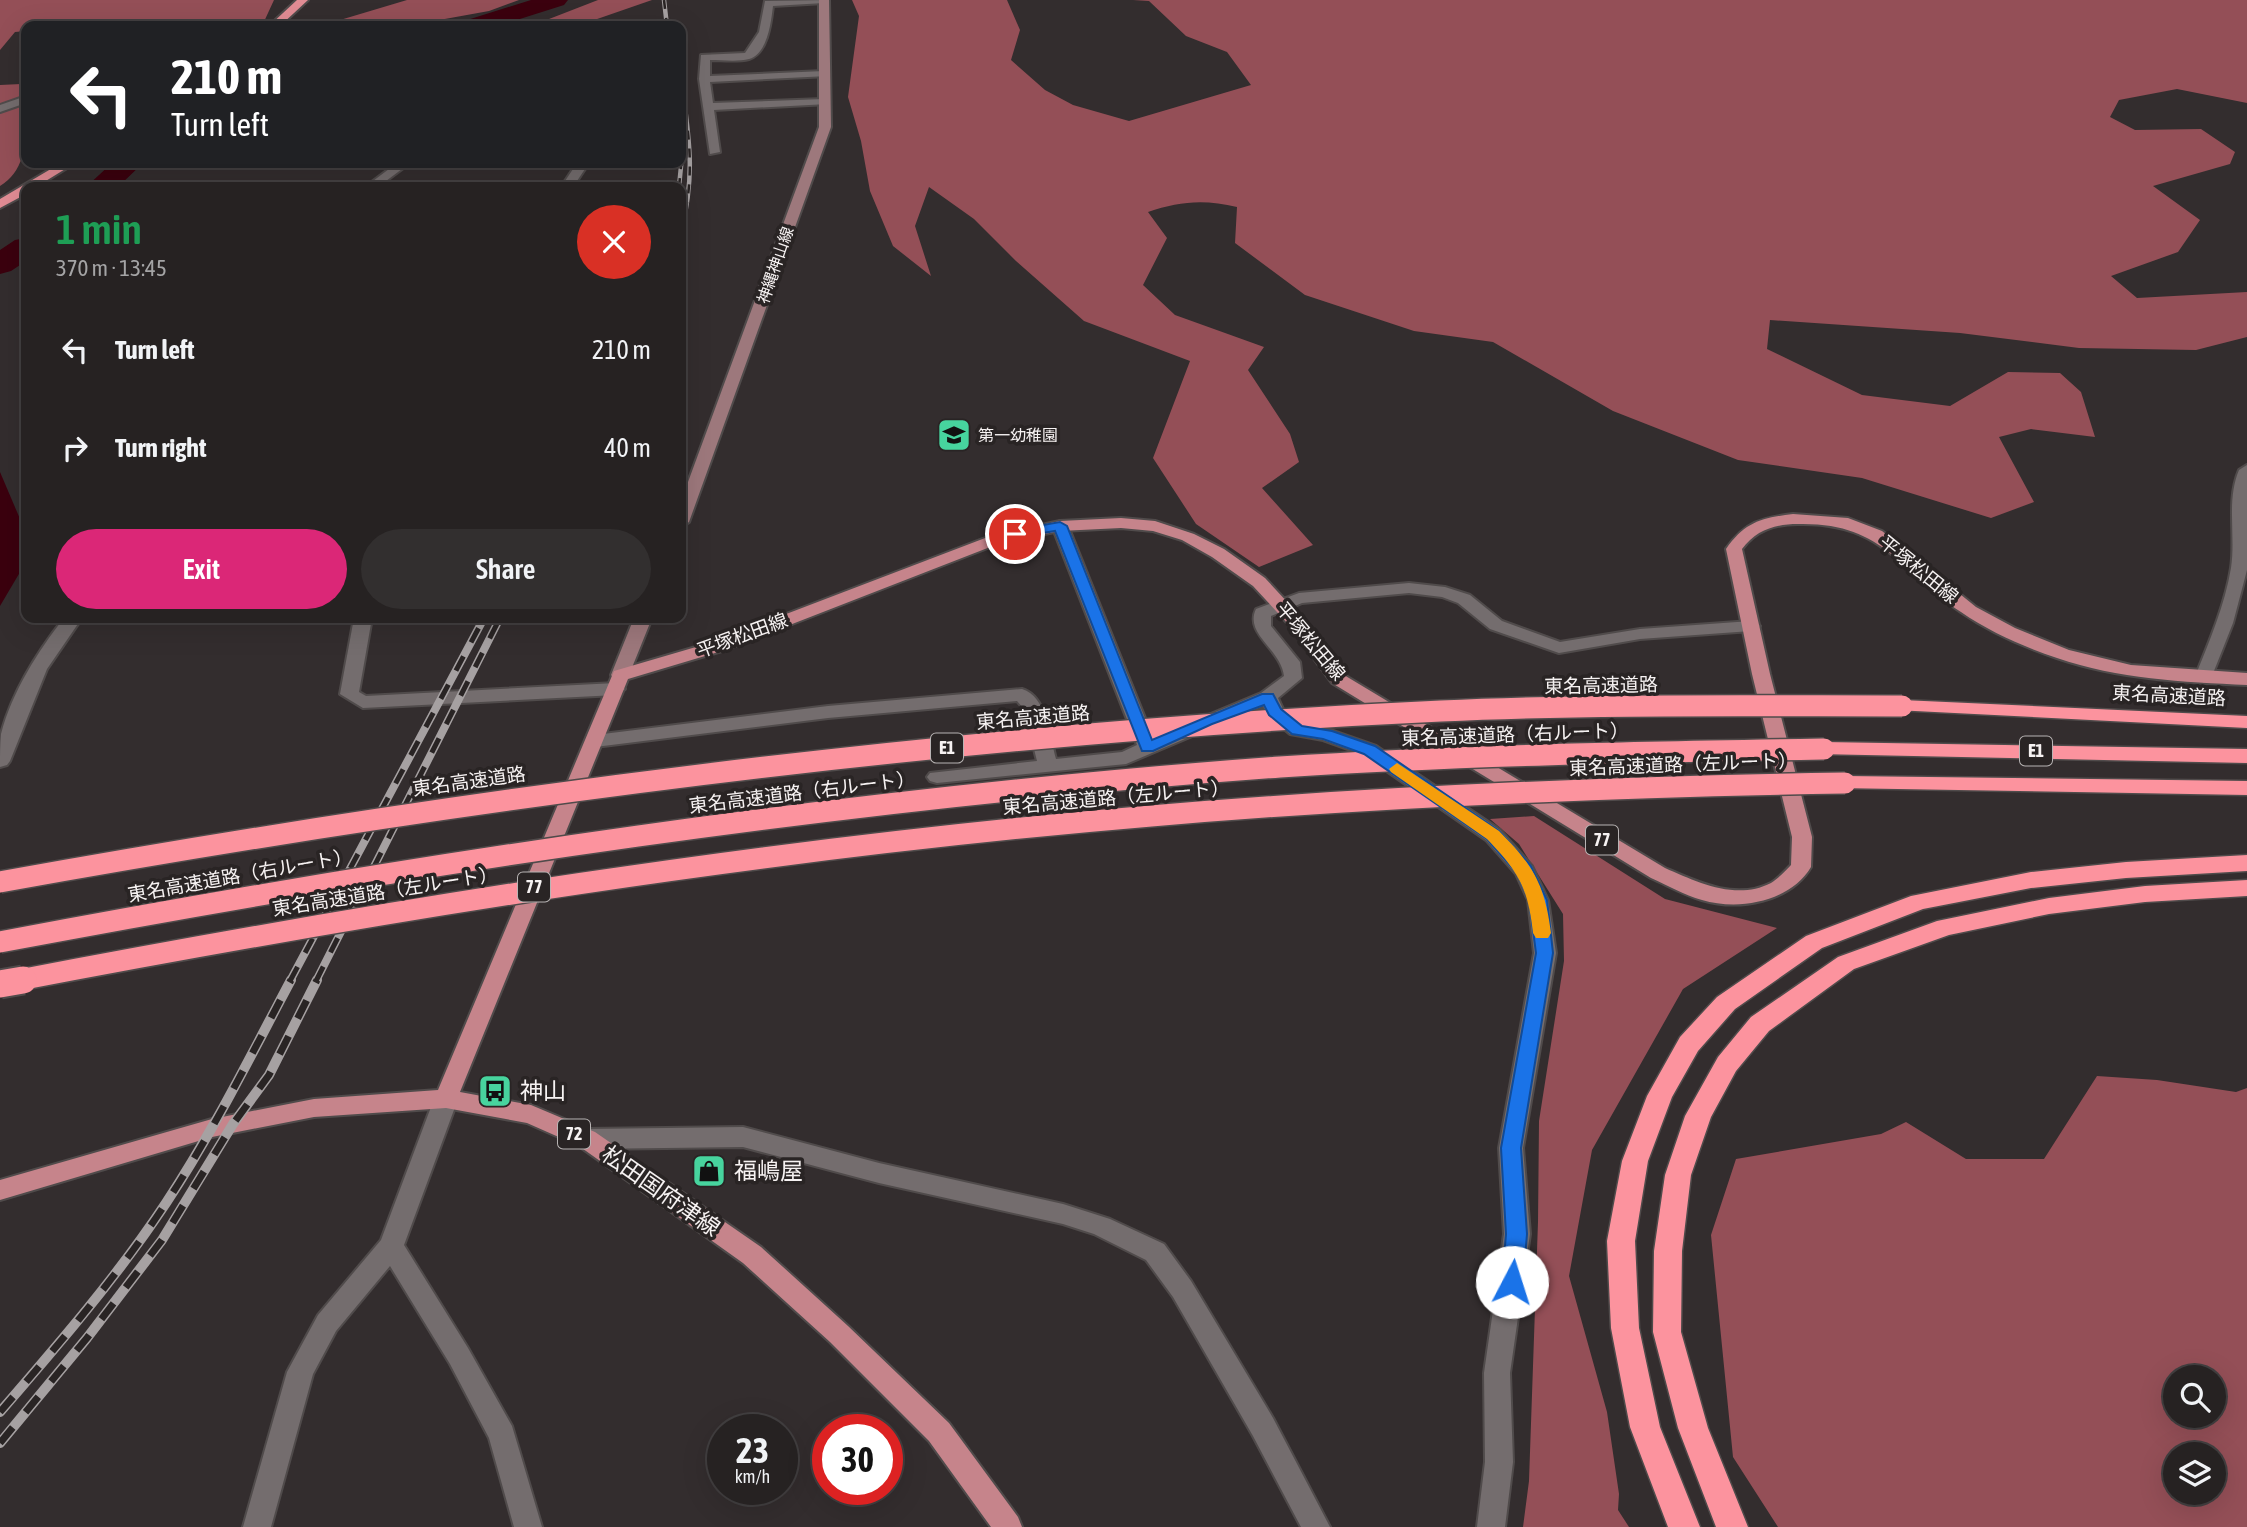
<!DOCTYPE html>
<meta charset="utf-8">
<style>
body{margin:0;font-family:"Asap Condensed","Noto Sans JP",sans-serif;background:#322f2f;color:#f1f3f6;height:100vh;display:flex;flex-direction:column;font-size:26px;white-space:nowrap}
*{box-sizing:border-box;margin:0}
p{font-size:23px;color:#a4a4a5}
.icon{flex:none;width:38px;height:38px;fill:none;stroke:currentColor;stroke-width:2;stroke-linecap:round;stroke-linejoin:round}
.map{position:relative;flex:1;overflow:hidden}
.details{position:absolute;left:21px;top:182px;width:665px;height:441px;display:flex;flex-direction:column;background:#262222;border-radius:14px;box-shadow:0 7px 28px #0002,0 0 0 2px #423f40}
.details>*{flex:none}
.banner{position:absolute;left:21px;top:21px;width:665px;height:147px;border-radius:14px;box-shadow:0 7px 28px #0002,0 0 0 2px #423f40;background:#202124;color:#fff;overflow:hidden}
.fabs{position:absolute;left:2163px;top:1365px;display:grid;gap:14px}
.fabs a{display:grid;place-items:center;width:63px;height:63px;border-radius:50%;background:#262222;box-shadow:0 7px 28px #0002,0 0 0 2px #423f40;font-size:35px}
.speed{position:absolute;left:707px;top:1414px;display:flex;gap:14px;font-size:35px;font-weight:700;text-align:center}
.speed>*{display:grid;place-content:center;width:91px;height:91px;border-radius:50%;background:#262222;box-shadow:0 7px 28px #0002,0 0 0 2px #423f40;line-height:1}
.speed small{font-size:18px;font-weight:400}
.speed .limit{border:10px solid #d22;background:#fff;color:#111}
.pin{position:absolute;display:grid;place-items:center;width:60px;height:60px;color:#fff;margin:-30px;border:4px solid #fff;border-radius:50%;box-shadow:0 2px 7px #0007}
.me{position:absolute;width:77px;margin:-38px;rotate:5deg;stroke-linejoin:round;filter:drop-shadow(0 0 5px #0008)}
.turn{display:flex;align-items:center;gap:24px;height:147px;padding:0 35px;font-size:32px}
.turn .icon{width:91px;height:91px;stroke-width:2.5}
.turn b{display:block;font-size:49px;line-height:60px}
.round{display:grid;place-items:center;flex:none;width:74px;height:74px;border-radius:37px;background:#322f2f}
.head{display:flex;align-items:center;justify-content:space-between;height:119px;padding:0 35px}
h1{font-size:42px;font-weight:600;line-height:52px;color:#1e9e55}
.button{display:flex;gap:14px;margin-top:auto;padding:14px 35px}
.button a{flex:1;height:80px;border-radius:42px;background:#db2777;color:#fff;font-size:28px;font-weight:600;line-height:80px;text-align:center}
.button a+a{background:#322f2f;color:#f1f3f6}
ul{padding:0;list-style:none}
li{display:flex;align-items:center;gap:21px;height:98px;padding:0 35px}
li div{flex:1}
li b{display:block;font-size:26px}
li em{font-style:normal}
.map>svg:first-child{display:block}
</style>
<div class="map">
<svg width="2247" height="1527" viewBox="0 0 2247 1527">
<rect width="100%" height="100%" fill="#332d2e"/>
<path fill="#944f57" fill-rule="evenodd" d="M0,0H274L262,26L147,24L131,26H26V31L15,32L0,50Z
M407,0H519L489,11L406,26H320Z
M598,0H652L577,26H531Z
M852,0H1007L1020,30L1011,60L1045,90L1073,105L1129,121L1251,85L1227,52L1186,36L1149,1L1133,0H2247V103L2177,89L2119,100L2110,117L2135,130L2201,129L2235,152L2230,164L2153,186L2200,220L2178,252L2111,276L2137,298L2247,292V337L2196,350L2079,348L1960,333L1770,320L1767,349L1862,395L1950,406L2008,372L2060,373L2081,392L2095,437L2031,429L1999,437L2034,502L1991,518L1862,478L1738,460L1613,411L1493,342L1414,331L1305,295L1235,243L1237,207C1205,199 1179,201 1148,212L1167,238L1143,285L1175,315L1264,347L1248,370L1290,434L1299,462L1262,488L1313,545L1259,567L1196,524L1153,458L1190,361L1084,321L1016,261L974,219L929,187L915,226L931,276L893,246L870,191L861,141L848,97L859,16Z
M21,84L26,86C26,119 33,167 0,186V85Z
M1534,816L1665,899L1777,928L1683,989L1592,1150L1569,1276L1607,1412L1619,1494L1618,1510L1629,1527H1523L1529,1481L1538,1222L1539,1121L1564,961L1563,914L1519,844L1490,819Z
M2097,1076L2157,1080L2236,1092L2247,1088V1527H1778L1733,1457L1711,1235L1736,1159L1881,1134L1906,1122L1966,1159H2044ZM2214,1377V1416H2175V1377ZM2214,1454V1493H2175V1454Z"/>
<path fill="#3b000e" d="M0,472L26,533V562L0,606Z"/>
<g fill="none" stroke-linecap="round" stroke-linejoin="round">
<path fill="#3b000e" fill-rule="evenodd" d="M531,0H568L564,5L498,26H461L464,21Z
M112,163H143L118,187H86Z
M26,238V261L11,271L0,274V250L15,240Z"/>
<defs>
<path id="minor" d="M829,0L824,3L773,6C771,22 768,53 749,59C738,62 722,60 710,60V76L824,71L829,74L828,76L710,82L713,103L824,99L830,102L828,104L714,110L720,152L710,154L699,79L701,55L745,53L759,32L765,1Z
M605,22L609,23L611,26H601Z
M26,96V103L0,112V105Z
M397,163H410L378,187H365Z
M577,163H589L573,187H561Z
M2247,465V570L2233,623L2210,681L2204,683L2195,677C2209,642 2225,605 2231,568C2236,535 2226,501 2239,470Z
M1060,521L1068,526L1153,738L1261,693L1284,676C1281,649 1244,634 1256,609L1299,593L1409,583L1445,587L1470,595L1502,621L1560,642L1640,629L1751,621L1760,626L1751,631L1640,639L1559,653L1490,629L1458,603L1442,597L1409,593L1302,603L1271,616V626L1300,662L1302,678L1278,698L1283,709L1303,725L1333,731L1376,746L1500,830L1532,866L1548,900L1556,953L1523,1148L1530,1234L1510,1373L1513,1462L1505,1527H1477L1485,1462L1484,1373L1504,1234L1499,1148L1534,953L1528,900L1516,874L1486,840L1362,754L1323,740L1290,734L1268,716L1263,706L1126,764L937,783L930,781L927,777L930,773L1037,761L1024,709L1017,701L828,718L595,747L588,745L586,741L588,737L595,735L828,706L1022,689C1047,696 1050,738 1056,759L1122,752L1137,745L1052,526Z
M64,618H82L47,669L10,761L7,765L0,767C0,757 0,744 1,734C12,692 38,651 64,618Z
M354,618H372L359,692L366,696L616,683L625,689L616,695L363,708L340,694Z
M446,1090L454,1093L458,1099L404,1245L468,1348L512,1426L542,1527H514L489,1438L450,1364L390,1266L336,1331L313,1374L271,1527H243L287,1372L318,1315L381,1240L434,1099L438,1093Z
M743,1127L879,1163L1063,1204L1110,1219L1164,1244L1191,1281L1273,1418L1330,1527H1301L1253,1436L1173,1297L1146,1260L1094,1234L1063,1224L879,1183L743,1147L587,1149L579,1146L575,1139L579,1132L587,1129Z"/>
<path id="secondary" d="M819,0H829L831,127L689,522L681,527V501L819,127Z
M634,618H652L629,675L620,681L614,679L611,675Z"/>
<path id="primary" d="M1793,514L1848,518L1882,531L1976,607L2015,628L2069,650L2131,665L2247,673V685C2183,682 2118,679 2057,658C2024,647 1990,632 1961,612C1898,570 1884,522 1798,524C1775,524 1756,530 1742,549L1770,674L1812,837L1811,867C1790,902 1739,911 1702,900C1684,895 1667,885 1651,878L1332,683L1290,626L1253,586L1212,557L1182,540L1153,531L1121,528L1060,531L1003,542L725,650L628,679L460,1092L531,1105L595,1132L761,1247L848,1326L949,1423L1018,1517L1022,1527H991L929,1441L830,1342L743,1263L579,1146L527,1123L446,1108L314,1117L212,1137L0,1200V1180L212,1119L314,1099L438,1090L614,671L713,642L993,535L1060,521L1121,518L1155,521L1194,534L1224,549L1265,578L1302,618L1344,675L1665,868C1697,882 1736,901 1771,883C1778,879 1785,871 1791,865L1792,837L1752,674L1726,549C1745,522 1761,518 1793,514Z"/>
<path id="trunk" d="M297,0H308L280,26H269Z
M61,163H75L36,187H26V194L0,208V199Z"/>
<path id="motorway" d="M1902,700L2247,716V728L1895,710L1892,706L1895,702Z
M1824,742L2247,749V763L1817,754L1814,749L1817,744Z
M1845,776L2247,781V795L1837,788L1834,783L1837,778Z
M2247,855V871L2126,878L2031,888L1923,909L1822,948L1735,1009L1698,1051L1672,1097L1648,1161L1635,1241L1639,1328L1660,1427L1700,1527H1668L1630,1427L1611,1328L1607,1241L1622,1161L1647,1096L1680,1037L1717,997L1806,936L1911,896L2031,872L2126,862Z
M2247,880V896L2145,902L2049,914L1949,935L1854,969L1769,1031L1736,1071L1711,1117L1691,1175L1682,1251L1681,1332L1708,1428L1748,1527H1716L1678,1428L1653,1332L1654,1251L1665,1175L1685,1116L1718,1057L1751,1017L1838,957L1937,921L2049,898L2145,886Z"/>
</defs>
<use href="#minor" stroke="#504b4b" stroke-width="4"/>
<use href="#secondary" stroke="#504b4b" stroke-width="4"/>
<use href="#primary" stroke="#504b4b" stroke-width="4"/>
<use href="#trunk" stroke="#504b4b" stroke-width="4"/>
<use href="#motorway" stroke="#504b4b" stroke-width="3"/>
<use href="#minor" fill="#746d6e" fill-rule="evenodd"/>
<use href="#secondary" fill="#9d787c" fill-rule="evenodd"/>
<use href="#primary" fill="#c6848b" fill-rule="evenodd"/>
<use href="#trunk" fill="#e18c94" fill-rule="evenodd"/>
<use href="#motorway" fill="#fc939e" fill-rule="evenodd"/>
<defs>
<path id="rail-far2" d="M664,0L667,26
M681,77C689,138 696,172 681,233
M679,187L682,156"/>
<path id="rail-far1" d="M290,981L484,618
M316,981L500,618"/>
<path id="rail" d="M0,1412C58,1345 117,1277 166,1203C213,1132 251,1055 291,980
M0,1443L87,1338L162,1240L233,1124L269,1075L317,980"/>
</defs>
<use href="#rail-far2" stroke="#a6a1a2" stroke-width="4.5"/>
<use href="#rail-far1" stroke="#a6a1a2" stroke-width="8"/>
<use href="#rail" stroke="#a6a1a2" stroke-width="10"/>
<use href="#rail-far2" stroke="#292424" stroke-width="2.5" stroke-dasharray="9" stroke-linecap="butt"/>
<use href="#rail-far1" stroke="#292424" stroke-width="5" stroke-dasharray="16" stroke-linecap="butt"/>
<use href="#rail" stroke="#292424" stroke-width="7" stroke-dasharray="20" stroke-linecap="butt"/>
<defs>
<path id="motorway-bridge-far1" d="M0,882C476,796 957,733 1441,711C1594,704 1748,706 1902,706
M0,942C423,862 850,798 1280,767C1461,755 1643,752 1824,749
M14,981C390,909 769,848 1151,816C1382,796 1613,787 1845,783"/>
<path id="motorway-bridge" d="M0,984L23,980"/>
</defs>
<use href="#motorway-bridge-far1" stroke="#504b4b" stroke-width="24" stroke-linecap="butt"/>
<use href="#motorway-bridge" stroke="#504b4b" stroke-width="31" stroke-linecap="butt"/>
<use href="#motorway-bridge-far1" stroke="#fc939e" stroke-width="21"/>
<use href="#motorway-bridge" stroke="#fc939e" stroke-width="27"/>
</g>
<path fill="#1a73e8" stroke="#114b97" stroke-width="2" d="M1060,522L1067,526L1152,740L1262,694H1273L1281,709L1302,726L1332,731L1375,746L1499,831L1531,866L1547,900L1553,953L1521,1148L1527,1234L1523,1282L1520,1288L1512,1291L1505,1288L1502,1282L1506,1234L1501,1148L1536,953L1529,900L1517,873L1487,839L1364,754L1323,739L1292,734L1269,715L1264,705L1212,724L1153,751H1142L1055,531L1015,538L1008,534L1015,530Z"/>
<path fill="#f59e0b" d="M1397,763L1499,831C1533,865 1545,885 1551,933L1548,938H1536L1533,933C1528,888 1519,872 1487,839L1391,772L1389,769Z"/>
<defs>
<symbol id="school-square" viewBox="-11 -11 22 22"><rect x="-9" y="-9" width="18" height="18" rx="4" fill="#47d49e" stroke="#292424"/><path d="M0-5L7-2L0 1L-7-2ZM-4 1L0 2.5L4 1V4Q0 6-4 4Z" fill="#111"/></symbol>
<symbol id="bus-square" viewBox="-11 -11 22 22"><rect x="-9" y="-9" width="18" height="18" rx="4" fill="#47d49e" stroke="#292424"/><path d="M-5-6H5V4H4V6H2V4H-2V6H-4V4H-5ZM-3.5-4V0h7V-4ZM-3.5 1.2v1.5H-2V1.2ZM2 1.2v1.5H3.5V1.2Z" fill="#111"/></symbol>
<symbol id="shop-square" viewBox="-11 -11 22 22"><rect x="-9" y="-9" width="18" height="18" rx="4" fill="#47d49e" stroke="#292424"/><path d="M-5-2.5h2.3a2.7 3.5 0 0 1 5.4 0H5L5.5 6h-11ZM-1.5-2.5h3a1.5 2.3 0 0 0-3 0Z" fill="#111"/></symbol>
</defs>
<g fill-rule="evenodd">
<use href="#school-square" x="935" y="416" width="38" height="38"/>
<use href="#bus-square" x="476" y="1072" width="38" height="38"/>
<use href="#shop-square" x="690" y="1152" width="38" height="38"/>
</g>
<g text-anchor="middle" stroke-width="7" stroke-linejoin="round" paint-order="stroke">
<g font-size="16" fill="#f6f2f2" stroke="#292424">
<text transform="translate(775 265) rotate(-71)" y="6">神縄神山線</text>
</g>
<g font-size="16" fill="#f6f2f2" stroke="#292424" text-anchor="start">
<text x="978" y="441">第一幼稚園</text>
</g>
<g fill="#292424" stroke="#b8b4b4" stroke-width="2">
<rect x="931" y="733.5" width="32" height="29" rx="5"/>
<rect x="2020" y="736.5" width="32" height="29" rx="5"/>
<rect x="1586" y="825.5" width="32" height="29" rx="5"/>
<rect x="518" y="872.5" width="32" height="29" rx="5"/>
<rect x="558" y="1119.5" width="32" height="29" rx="5"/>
</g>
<g font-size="18" font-weight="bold" fill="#f6f2f2">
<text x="947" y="754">E1</text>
<text x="2036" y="757">E1</text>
<text x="1602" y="846">77</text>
<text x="534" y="893">77</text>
<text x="574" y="1140">72</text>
</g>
<g font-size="19" fill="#f6f2f2" stroke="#292424">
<text transform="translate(1919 569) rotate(39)" y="7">平塚松田線</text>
<text transform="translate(742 635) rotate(-20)" y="7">平塚松田線</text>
<text transform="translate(1311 641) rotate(50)" y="7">平塚松田線</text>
<text transform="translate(1601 685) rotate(-1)" y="7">東名高速道路</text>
<text transform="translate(2169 695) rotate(3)" y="7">東名高速道路</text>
<text transform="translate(1033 717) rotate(-5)" y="7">東名高速道路</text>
<text transform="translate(1515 734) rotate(-2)" y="7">東名高速道路（右ルート）</text>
<text transform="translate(1683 764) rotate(-2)" y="7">東名高速道路（左ルート）</text>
<text transform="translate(469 781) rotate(-8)" y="7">東名高速道路</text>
<text transform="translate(802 792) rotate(-7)" y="7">東名高速道路（右ルート）</text>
<text transform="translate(1116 797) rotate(-5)" y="7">東名高速道路（左ルート）</text>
<text transform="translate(240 875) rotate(-10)" y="7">東名高速道路（右ルート）</text>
<text transform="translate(385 891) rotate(-9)" y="7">東名高速道路（左ルート）</text>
</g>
<g font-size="23" fill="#f6f2f2" stroke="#292424" text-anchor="start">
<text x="520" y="1099">神山</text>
<text x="734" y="1179">福嶋屋</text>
</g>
<g font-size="23" fill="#f6f2f2" stroke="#292424">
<text transform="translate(661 1191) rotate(35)" y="8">松田国府津線</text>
</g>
</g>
</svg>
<div class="fabs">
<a><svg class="icon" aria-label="search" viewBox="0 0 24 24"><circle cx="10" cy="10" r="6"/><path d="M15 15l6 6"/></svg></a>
<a><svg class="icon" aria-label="layers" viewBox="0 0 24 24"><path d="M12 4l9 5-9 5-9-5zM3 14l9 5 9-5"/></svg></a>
</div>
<div class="speed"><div>23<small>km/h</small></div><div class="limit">30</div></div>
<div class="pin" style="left:1015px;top:534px;background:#d93025"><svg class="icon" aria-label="arrive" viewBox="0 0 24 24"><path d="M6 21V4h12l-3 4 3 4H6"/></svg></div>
<svg class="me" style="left:1512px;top:1282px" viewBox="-20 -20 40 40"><circle r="19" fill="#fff"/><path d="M0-13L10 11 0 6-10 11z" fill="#1a73e8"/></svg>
<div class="banner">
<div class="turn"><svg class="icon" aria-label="left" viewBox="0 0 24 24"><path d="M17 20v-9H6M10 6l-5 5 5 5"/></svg><div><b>210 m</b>Turn left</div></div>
</div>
<section class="details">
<div class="head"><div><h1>1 min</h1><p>370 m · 13:45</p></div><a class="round" style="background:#d93025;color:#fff"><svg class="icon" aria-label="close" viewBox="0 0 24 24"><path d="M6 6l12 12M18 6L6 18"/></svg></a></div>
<ul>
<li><svg class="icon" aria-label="left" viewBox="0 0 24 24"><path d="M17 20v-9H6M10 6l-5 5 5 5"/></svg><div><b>Turn left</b></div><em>210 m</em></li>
<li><svg class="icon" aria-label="right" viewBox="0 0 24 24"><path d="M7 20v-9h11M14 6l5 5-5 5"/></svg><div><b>Turn right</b></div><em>40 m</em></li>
</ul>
<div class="button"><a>Exit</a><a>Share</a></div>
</section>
</div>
